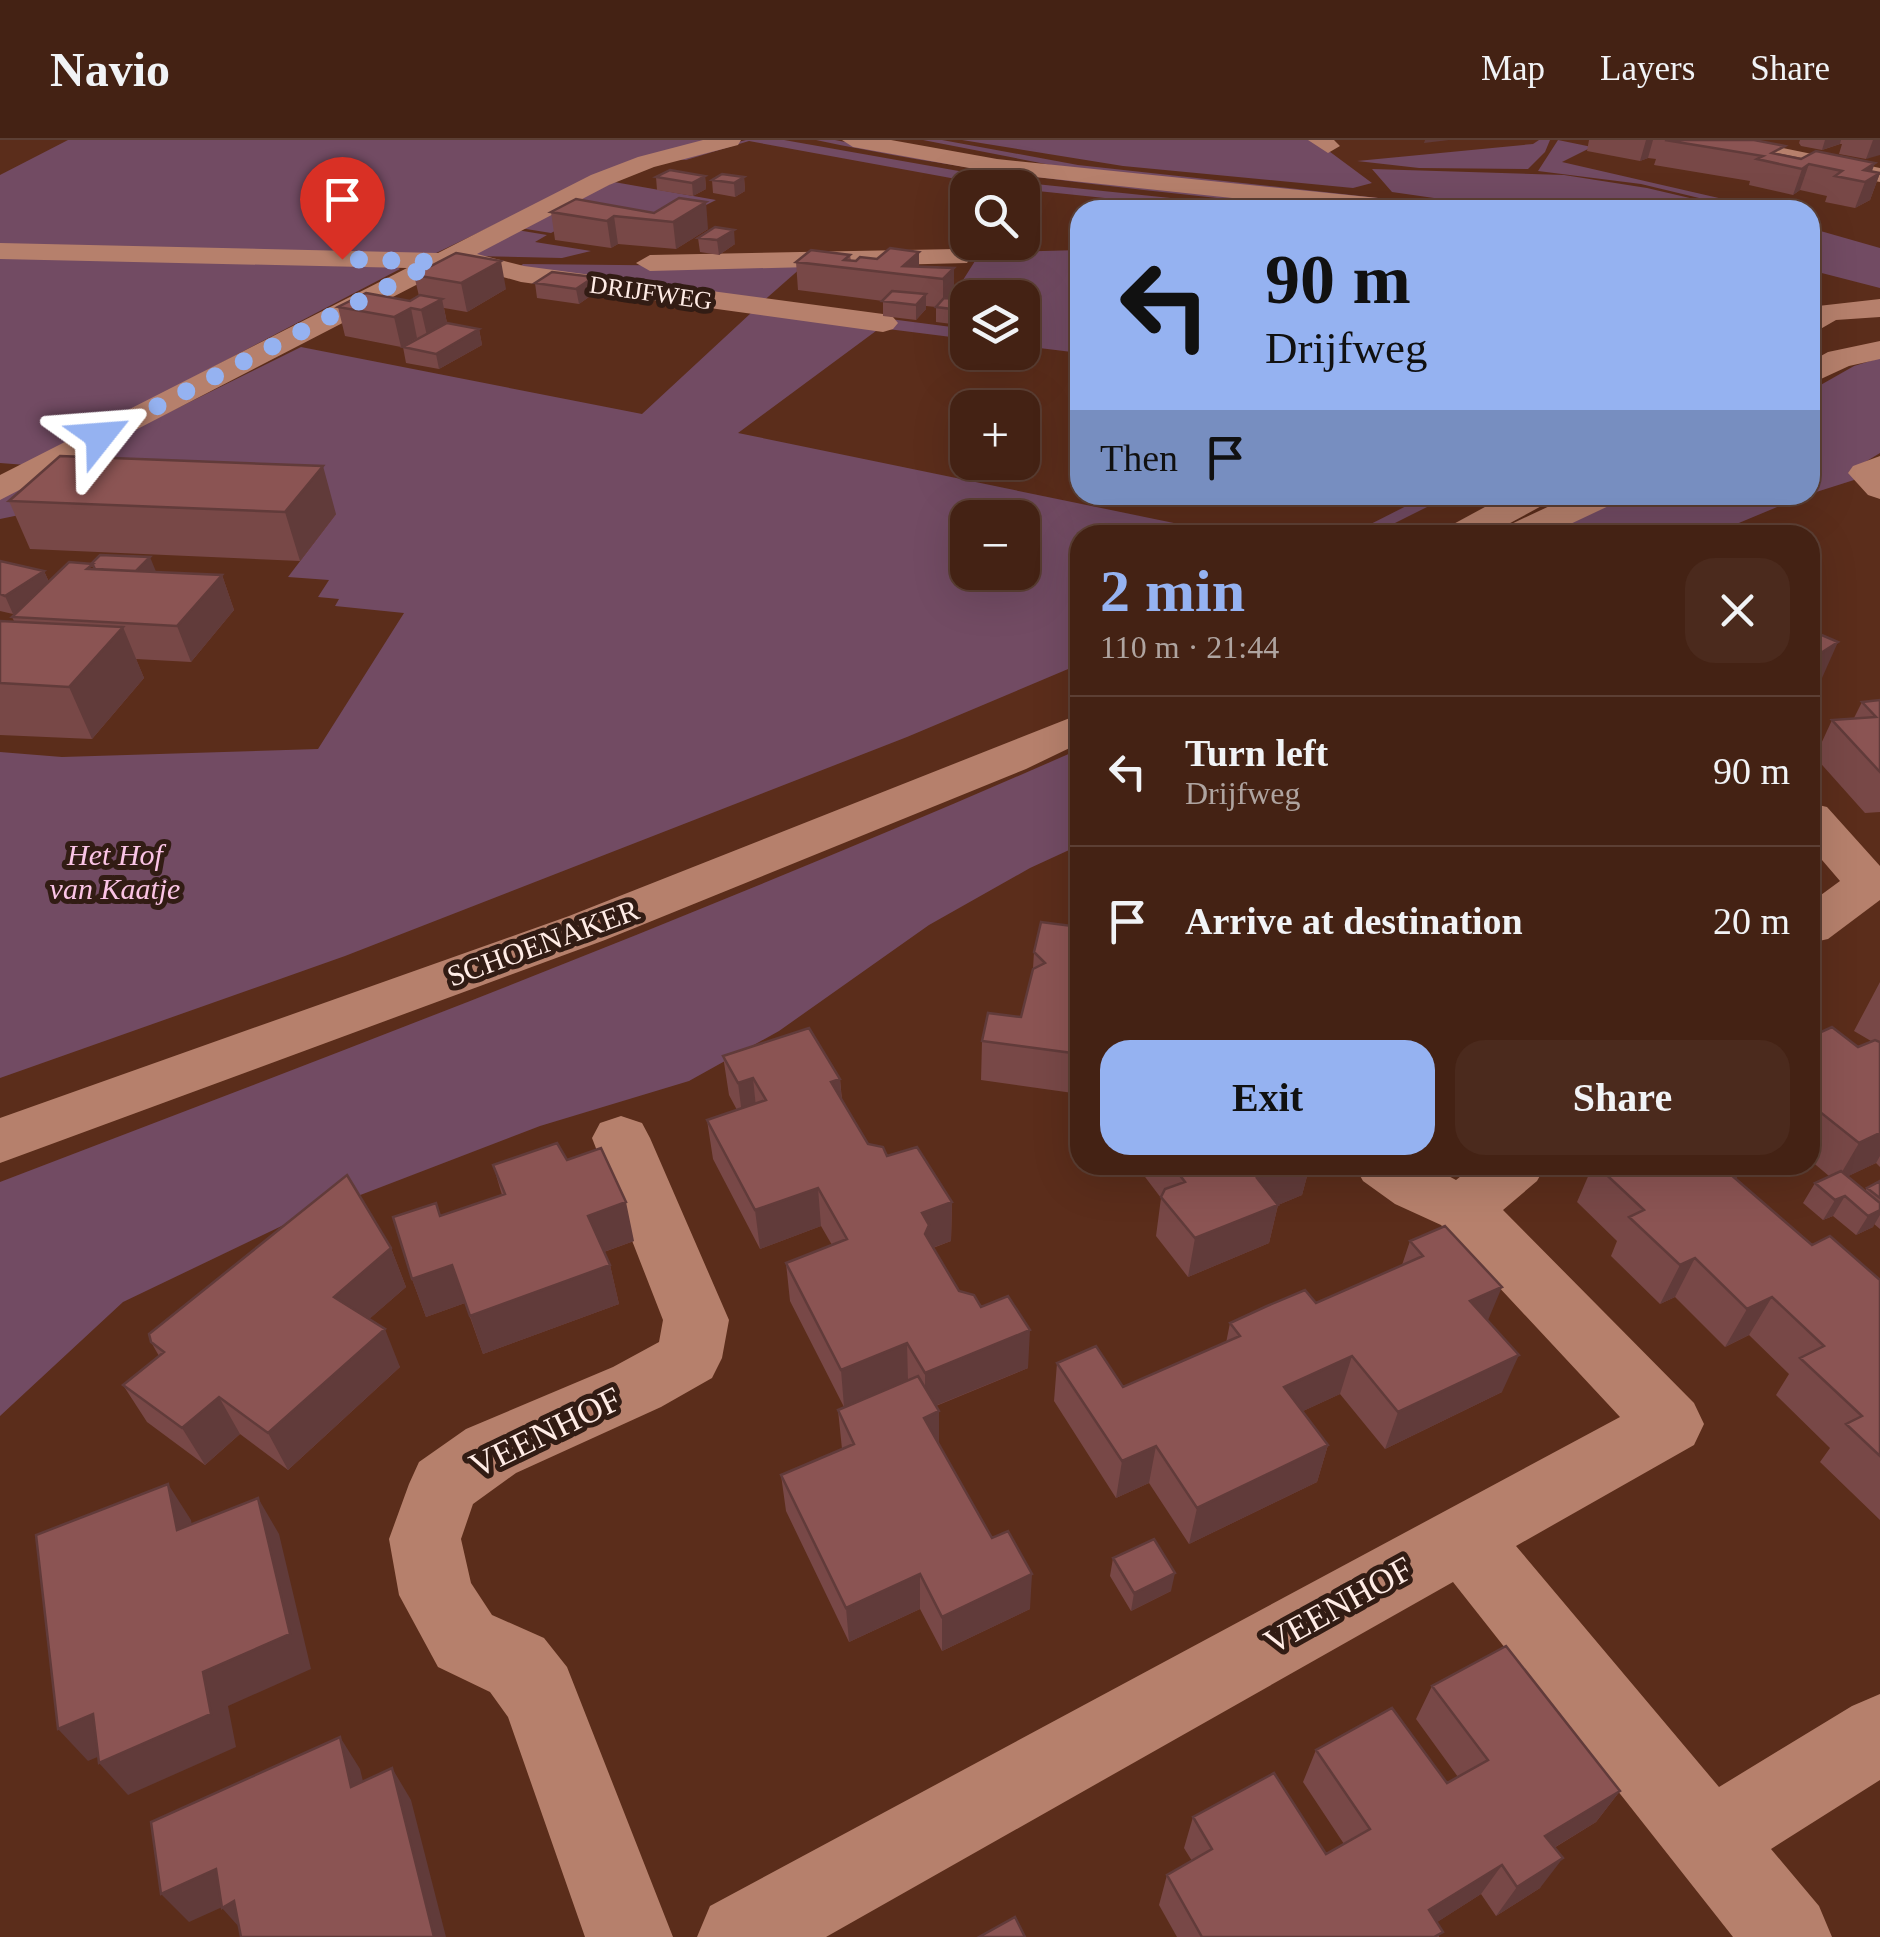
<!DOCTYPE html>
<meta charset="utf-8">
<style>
body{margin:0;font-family:Georgia,serif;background:#4b2a1d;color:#f1f3f6;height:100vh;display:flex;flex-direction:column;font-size:38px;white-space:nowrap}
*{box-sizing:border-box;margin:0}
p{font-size:32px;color:#afa4a0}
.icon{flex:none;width:55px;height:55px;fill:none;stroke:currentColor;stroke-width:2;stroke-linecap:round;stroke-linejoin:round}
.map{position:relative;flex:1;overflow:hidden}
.details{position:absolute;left:1070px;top:385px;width:750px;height:650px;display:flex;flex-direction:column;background:#442214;border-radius:30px;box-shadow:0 10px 40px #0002,0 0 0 2px #5c3f34}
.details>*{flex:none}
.banner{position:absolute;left:1070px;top:60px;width:750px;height:305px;border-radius:30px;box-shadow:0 10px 40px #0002,0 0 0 2px #5c3f34;background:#95b2f1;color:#111;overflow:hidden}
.buttons{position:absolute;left:950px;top:30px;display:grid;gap:20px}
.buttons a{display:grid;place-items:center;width:90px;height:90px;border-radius:20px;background:#442214;box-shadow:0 10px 40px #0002,0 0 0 2px #5c3f34;font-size:50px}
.pin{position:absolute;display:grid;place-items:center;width:85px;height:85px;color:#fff;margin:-102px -42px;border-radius:50% 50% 50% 0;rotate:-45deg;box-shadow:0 0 10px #0007}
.pin .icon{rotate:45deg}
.me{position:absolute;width:110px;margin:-55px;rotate:62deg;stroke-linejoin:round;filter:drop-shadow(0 0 8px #0008)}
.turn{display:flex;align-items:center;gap:35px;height:210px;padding:0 30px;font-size:45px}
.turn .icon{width:130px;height:130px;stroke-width:2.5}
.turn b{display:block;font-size:70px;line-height:85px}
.then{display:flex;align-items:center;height:95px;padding:0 30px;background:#0003;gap:20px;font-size:38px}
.round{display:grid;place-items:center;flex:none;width:105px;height:105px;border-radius:30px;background:#4b2a1d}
.overview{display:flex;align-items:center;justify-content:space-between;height:170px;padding:0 30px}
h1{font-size:60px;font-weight:700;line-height:75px;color:#95b2f1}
.cta{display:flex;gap:20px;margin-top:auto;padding:20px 30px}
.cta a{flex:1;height:115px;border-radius:30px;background:#95b2f1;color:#111;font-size:40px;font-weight:700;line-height:115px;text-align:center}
.cta a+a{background:#4b2a1d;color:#f1f3f6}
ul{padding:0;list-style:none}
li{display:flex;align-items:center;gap:30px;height:150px;padding:0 30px;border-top:2px solid #5c3f34}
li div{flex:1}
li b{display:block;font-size:38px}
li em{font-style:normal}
header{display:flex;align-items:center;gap:60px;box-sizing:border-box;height:140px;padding:0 50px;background:#442214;border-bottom:2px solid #5c3f34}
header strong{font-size:48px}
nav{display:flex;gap:55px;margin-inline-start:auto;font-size:35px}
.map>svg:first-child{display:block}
</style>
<header>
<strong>Navio</strong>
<nav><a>Map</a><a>Layers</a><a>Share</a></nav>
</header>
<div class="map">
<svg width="1880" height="1797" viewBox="0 0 1880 1797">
<rect width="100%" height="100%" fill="#5b2d1b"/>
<path fill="#724b63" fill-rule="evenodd" d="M68,0H711L584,42L432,115L0,108V35Z
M746,0H784L1026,43L1287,70H1220L1000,47L749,1L686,20L670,19Z
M816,0H835L938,20L1370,70H1328C1156,51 985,36 816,0Z
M923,0H942L1078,25L1487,70H1455L1061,27Z
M962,0H1314L1372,43L1353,48L1123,26Z
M1539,0H1550L1545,12L1528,29L1419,28L1357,21L1533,4Z
M1558,0L1592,7L1562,22L1771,70H1749L1641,44L1538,31Z
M1372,29L1564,35L1647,48L1741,70H1518L1392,52Z
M614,42L716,60L694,71L574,81L551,93L520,88Z
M1810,88L1880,108V148L1810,130Z
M517,90L547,95L535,102L591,111L562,118L472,116Z
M1080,110V213L1023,206L1022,158H968L967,169L946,167L975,121L972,113Z
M0,114L394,125L400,129L26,325L0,323Z
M523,124L802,127L760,164L516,130Z
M751,173L890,179L967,189V199L880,188L738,293L1232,395H1080V524L907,597L345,816L0,938V612L62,617L318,609L404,473L335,466L339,459L318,457L329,440L288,437L336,374L78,363L0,379V356L301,207L642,274ZM968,378H1022V432H968Z
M1880,218V313L1852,330L1854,340L1810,354V251L1854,226Z
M1428,355H1451L1371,395H1349Z
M1618,355H1806L1734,385L1720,395H1540Z
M1080,609V705L1030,728L929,785L779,891L689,941L540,986L290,1082L123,1162L0,1276V1042C362,904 725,765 1080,609Z"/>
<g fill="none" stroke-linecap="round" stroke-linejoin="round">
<path fill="#b6806c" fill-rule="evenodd" d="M703,0H741L738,5L654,27L609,45L477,114L524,126L883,174L893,177L898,183L893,189L883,192L521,142L478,130L447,129L0,360V335L407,128L0,119V103L438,113L591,35L638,17Z
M1308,0H1334L1340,6L1328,13Z
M1699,0H1744L1880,28V42L1710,7Z
M957,109L971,117L967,123L650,131L636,123L650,115Z
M1880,316V359L1868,355L1848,333L1853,326Z
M1810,663L1827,667L1880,726V760L1828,799L1810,803V763L1840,741L1810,706Z
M621,976L642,983L650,998L729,1180L722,1218L712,1238L661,1267L516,1333L473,1364L461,1399L471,1443L492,1475L544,1498L567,1527L673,1797H585L508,1577L490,1552L438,1527L399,1455L389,1399L409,1344L419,1322L466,1289L613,1227L659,1202L663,1180L592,998L600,983Z
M1354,1025H1428L1456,1040L1475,1025H1546L1537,1041L1503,1070L1694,1263L1704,1284L1694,1305L1516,1406L1719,1647L1852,1566L1880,1554V1640L1771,1709L1819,1766L1832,1797H1733L1453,1442L826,1797H697L710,1766L1620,1277L1441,1085L1395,1064L1363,1041Z"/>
<path fill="#b6806c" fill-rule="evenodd" d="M842,0H891L997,19L1417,62L1430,70H1345L997,33L853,7Z
M1880,159V177L1836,180L1810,195V172L1818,166Z
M1880,201V219L1849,226L1810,244V222L1828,212Z
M1507,355H1552L1547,363L1488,395H1443L1448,387Z
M1573,355H1620L1615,363L1547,395H1500L1505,387Z
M1080,574V603L1026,629L605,800L0,1023V978L569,776Z"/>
</g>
<path fill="#784847" d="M1589,0H1710L1880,33L1870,60L1855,68L1825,62L1827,56L1800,50L1793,55L1749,45L1750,41L1654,25L1656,19L1648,18L1640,21L1587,11Z
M1800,0H1880L1866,19L1839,14L1842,4H1840L1822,10L1801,6L1799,3Z
M705,36L706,49L693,56L657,50L656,37Z
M744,37L745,51L735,57L713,53L712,40Z
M576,59L708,89L676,109L618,104L611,108L555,100L551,72Z
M698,98L735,104L719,115L700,112Z
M919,112V127L954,128V157L952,159L968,160V186L936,182V167L926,166V169L916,180L883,176V161L798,150L796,122L850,115L851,121H856L877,119Z
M414,135L506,149L467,172L444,168L447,183L479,189L482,205L439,229L406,223L403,207L419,198L401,207L345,196L338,167L410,161L419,156Z
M594,137L596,152L579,164L537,158L535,143Z
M9,361L336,374L300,421L30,409Z
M0,421L44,431L49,442L156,432L222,435L234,470L191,522L136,519L144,538L92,599L0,595V481H14L12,477L22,468L13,474L0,471Z
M1880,560V672L1865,673L1815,617L1832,580L1854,578L1862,562Z
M1080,787V954L981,940L982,901L1021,877L1033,828L1034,812Z
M1880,842V1027L1876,1023L1848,1036L1865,1051L1867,1048L1880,1041V1089L1874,1084L1873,1087L1856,1095L1833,1076L1823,1080L1803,1063L1815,1043L1829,1036L1810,1020V897L1858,907L1871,901L1854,891Z
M723,916L840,939L842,960L868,1004L952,1062L951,1101L933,1108L959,1151L981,1167L1028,1228L936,1266L939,1271V1305L1030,1469L942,1511L920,1469L849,1502L786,1371L781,1335L842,1309L838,1270L844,1267L790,1161L786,1123L832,1105L821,1086L760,1109L713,1019L707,980L737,970L729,955Z
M567,1020L634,1101L604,1112L610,1125L619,1164L483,1214L465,1163L426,1177L412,1139L441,1076L502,1055L493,1025Z
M1136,1025H1310L1302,1055L1278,1065L1269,1103L1188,1137L1156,1096L1161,1058Z
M1593,1025H1742L1736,1039L1812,1105L1880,1140V1380L1820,1322L1830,1308L1776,1255L1789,1234L1749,1195L1725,1207L1675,1157L1660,1164L1611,1116L1617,1101L1577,1062Z
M1410,1101L1488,1181L1502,1252L1385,1309L1340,1254L1303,1271L1328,1305L1317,1342L1189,1404L1149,1343L1116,1358L1054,1261L1057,1223L1123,1247L1226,1203L1230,1183L1316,1163L1402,1125Z
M391,1108L406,1147L369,1179L400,1227L288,1330L240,1294L205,1325L147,1282L123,1245L159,1216L151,1202Z
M1113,1418L1171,1451L1131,1471L1110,1436Z
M1432,1546L1620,1651L1596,1682L1554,1708L1540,1748L1496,1776L1481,1754L1437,1782L1439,1797H1177L1159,1765L1167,1735L1192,1721L1184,1708L1193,1677L1326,1714L1344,1704L1303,1642L1316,1610L1447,1643L1458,1637L1416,1579Z"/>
<path fill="#613b3a" d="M1425,0H1449L1424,3Z
M1646,0H1653L1648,18L1640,21Z
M1825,0H1841L1840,4L1822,10Z
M1873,0H1880V15L1866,19Z
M1875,23L1869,39L1880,33L1870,60L1855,68L1865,42L1864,30Z
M1809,24L1800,50L1793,55L1802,29Z
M705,36L706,49L693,56L692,43Z
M744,37L745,51L735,57L734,43Z
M706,62L708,89L676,109L673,82Z
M614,76L618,104L611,108L607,81Z
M734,90L735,104L719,115L717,100Z
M919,112V136L903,126Z
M501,121L506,149L467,172L461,143Z
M954,128V157L943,168V139Z
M594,137L596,152L579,164L576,149Z
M926,154V169L916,180V165Z
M442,159L448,188L428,200L421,170Z
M411,168L417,198L401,207L394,177Z
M479,189L482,205L439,229L436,214Z
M323,326L336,374L300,421L285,372Z
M150,417L157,434L129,440Z
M44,431L52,449L13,474L5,456Z
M222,435L234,470L191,522L177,486Z
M123,487L144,538L92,599L69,547Z
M1838,502L1822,538L1810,546V520Z
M753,938L757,977L743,982L738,943Z
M840,939L843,978L831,942Z
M1880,993V1016L1876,1023L1836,1042L1859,1003Z
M1290,1025H1310L1302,1055L1278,1065L1269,1103L1188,1137L1195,1098L1257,1038Z
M1743,1026L1722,1065L1729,1033Z
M818,1048L821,1086L760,1109L755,1070Z
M1845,1056L1833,1076L1823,1080L1835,1060Z
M626,1062L634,1101L598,1114L588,1076Z
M952,1062L951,1101L929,1109V1123L922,1073Z
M1880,1070V1075L1873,1087L1856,1095L1868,1076Z
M391,1108L406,1147L351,1195L334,1157Z
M1695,1118L1675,1157L1660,1164L1680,1125Z
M452,1125L465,1163L426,1177L412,1139Z
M610,1125L619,1164L483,1214L470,1176Z
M1502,1147L1486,1185L1470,1161Z
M1772,1157L1749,1195L1725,1207L1747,1169Z
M385,1189L400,1227L288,1330L268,1293Z
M1030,1190L1028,1228L925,1270V1233Z
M907,1203L908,1241L844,1267L841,1230Z
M1519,1215L1502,1252L1385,1309L1398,1272Z
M1352,1216L1340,1254L1275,1284L1284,1247Z
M219,1257L240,1294L205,1325L182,1288Z
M939,1271V1309L924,1278Z
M1328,1305L1317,1342L1189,1404L1197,1368Z
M1156,1306L1149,1343L1116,1358L1122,1321Z
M168,1344L191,1380L200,1426L177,1390Z
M258,1358L279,1394L311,1529L228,1566L236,1607L128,1655L99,1623L203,1532Z
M1175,1433L1171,1451L1131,1471L1134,1453Z
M920,1434V1469L849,1502L846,1468Z
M1032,1434L1030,1469L942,1511V1477Z
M93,1574L121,1607L88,1621L58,1589Z
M340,1597L360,1629L372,1678L351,1647Z
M392,1628L411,1660L446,1797H434Z
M1620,1651L1596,1682L1524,1726L1545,1696Z
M1563,1718L1540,1748L1496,1776L1517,1747Z
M1502,1725L1481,1754L1414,1797L1429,1770Z
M216,1729L242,1758L248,1797L222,1768L229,1764L189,1782L161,1754Z"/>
<path fill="#8b5453" stroke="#613b3a" stroke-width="2.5" d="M1665,0H1754L1785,6L1772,13L1801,19L1816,11L1875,23L1864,30L1880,33L1865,42L1835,36L1842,31L1809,24L1802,29L1757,19L1763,16Z
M670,30L705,36L692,43L656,37Z
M722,34L744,37L734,43L712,40Z
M679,58L706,62L673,82L614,76L607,81L551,72L576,59L654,73Z
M715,87L734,90L717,100L698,98Z
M890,108L919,112L903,126L954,128L943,139L796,122L811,110L850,115L844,120L856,121L860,117L877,119Z
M456,113L501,121L461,143L414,135Z
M552,132L594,137L576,149L535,143Z
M1004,150L1018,152L1014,158H998Z
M892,151L926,154L916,165L882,161Z
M366,153L410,161L420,155L442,159L421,170L411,168L394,177L338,167Z
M944,158L968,160V171L936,167Z
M447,183L479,189L436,214L403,207Z
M60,316L323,326L285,372L9,361Z
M100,415L150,417L136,431L95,429L92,423Z
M0,421L44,431L5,456L0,454Z
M69,422L93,424L87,429L222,435L177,486L12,477Z
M0,481L123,487L69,547L0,543Z
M1810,490L1838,502L1810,520Z
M1880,560V632L1832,580L1876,577L1862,562Z
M1041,782L1080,787V914L982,901L988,873L1021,877L1033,829L1045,823L1034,812Z
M1832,887L1858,907L1875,900L1880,902V993L1859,1003L1810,964V897Z
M809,888L840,939L831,942L868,1004L883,1007L887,1016L917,1007L952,1062L922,1073L929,1085L925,1094L959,1151L974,1155L981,1167L1008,1156L1030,1190L925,1233L907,1203L841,1230L786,1123L847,1099L818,1048L755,1070L707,980L766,960L753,938L738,943L723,916Z
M557,1003L567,1020L601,1008L626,1062L588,1076L610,1125L470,1176L452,1125L412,1139L393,1077L436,1063L440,1076L505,1054L493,1025Z
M1172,1025H1290L1257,1038L1278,1065L1195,1098L1161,1057L1165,1049L1185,1042Z
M1596,1025H1742L1743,1026L1729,1033L1812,1105L1830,1096L1880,1140V1316L1846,1284L1862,1276L1800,1218L1824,1206L1772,1157L1747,1169L1695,1118L1680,1125L1629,1077L1644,1070Z
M1841,1031L1880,1063V1070L1868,1076L1845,1056L1835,1060L1815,1043Z
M347,1035L391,1108L334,1157L385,1189L268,1293L219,1257L182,1288L123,1245L164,1212L151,1202L149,1194Z
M1880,1041V1058L1867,1048Z
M1445,1086L1502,1147L1470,1161L1519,1215L1398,1272L1352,1216L1284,1247L1328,1305L1197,1368L1156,1306L1122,1321L1057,1223L1096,1206L1123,1247L1240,1196L1230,1183L1267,1166L1305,1150L1316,1163L1423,1116L1410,1101Z
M918,1236L939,1271L924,1278L992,1398L1008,1391L1032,1434L942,1477L920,1434L846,1468L781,1335L854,1304L838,1270Z
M168,1344L177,1390L258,1358L290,1494L203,1532L211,1574L99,1623L93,1574L58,1589L36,1395Z
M1154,1399L1175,1433L1134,1453L1113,1418Z
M1506,1506L1620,1651L1545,1696L1563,1718L1517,1747L1502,1725L1429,1770L1443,1792L1434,1797H1202L1167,1735L1212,1709L1193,1677L1274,1633L1326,1714L1370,1689L1316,1610L1392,1568L1447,1643L1488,1620L1432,1546Z
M340,1597L351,1647L392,1628L434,1797H241L234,1761L222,1768L216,1729L161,1754L151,1682Z
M1015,1777L1025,1797H979Z"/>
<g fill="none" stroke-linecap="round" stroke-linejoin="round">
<path stroke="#95b2f1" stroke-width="18" stroke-dasharray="0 32.4" d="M100,296L435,122L342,119"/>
</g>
<g text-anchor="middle" stroke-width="10" stroke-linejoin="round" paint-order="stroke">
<g font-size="25" fill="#ffece6" stroke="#321c14">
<text transform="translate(651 152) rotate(8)" y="9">DRIJFWEG</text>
</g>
<g font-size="30" font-style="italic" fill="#fbc4e5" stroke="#321c14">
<text x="115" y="725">Het Hof<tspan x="115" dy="34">van Kaatje</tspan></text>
</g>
<g font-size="30" fill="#ffece6" stroke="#321c14">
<text transform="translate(543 803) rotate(-20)" y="10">SCHOENAKER</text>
</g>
<g font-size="35" fill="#ffece6" stroke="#321c14">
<text transform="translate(545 1292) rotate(-26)" y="12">VEENHOF</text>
<text transform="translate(1338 1465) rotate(-29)" y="12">VEENHOF</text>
</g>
</g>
</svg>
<div class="buttons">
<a><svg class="icon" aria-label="search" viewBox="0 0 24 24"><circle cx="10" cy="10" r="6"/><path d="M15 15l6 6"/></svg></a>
<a><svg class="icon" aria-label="layers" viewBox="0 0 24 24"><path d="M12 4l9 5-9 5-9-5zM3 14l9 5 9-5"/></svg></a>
<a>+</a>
<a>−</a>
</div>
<div class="pin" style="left:342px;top:119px;background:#d93025"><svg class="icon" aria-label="arrive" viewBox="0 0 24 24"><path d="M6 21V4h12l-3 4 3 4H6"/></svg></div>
<svg class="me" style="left:100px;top:296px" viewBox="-20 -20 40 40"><path d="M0-17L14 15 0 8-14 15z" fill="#95b2f1" stroke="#fff" stroke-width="4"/></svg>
<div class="banner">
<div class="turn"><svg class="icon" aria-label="left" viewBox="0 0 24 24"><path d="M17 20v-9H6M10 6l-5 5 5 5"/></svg><div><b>90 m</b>Drijfweg</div></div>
<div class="then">Then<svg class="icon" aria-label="arrive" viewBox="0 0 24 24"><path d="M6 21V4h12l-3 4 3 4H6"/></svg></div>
</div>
<section class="details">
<div class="overview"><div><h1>2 min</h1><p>110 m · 21:44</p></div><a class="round"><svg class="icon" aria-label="close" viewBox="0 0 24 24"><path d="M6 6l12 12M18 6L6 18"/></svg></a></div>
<ul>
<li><svg class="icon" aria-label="left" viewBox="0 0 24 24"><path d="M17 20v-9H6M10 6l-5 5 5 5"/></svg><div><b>Turn left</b><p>Drijfweg</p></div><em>90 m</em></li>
<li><svg class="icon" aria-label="arrive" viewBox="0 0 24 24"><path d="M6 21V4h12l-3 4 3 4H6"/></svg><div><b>Arrive at destination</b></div><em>20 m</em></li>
</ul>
<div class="cta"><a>Exit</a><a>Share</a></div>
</section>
</div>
